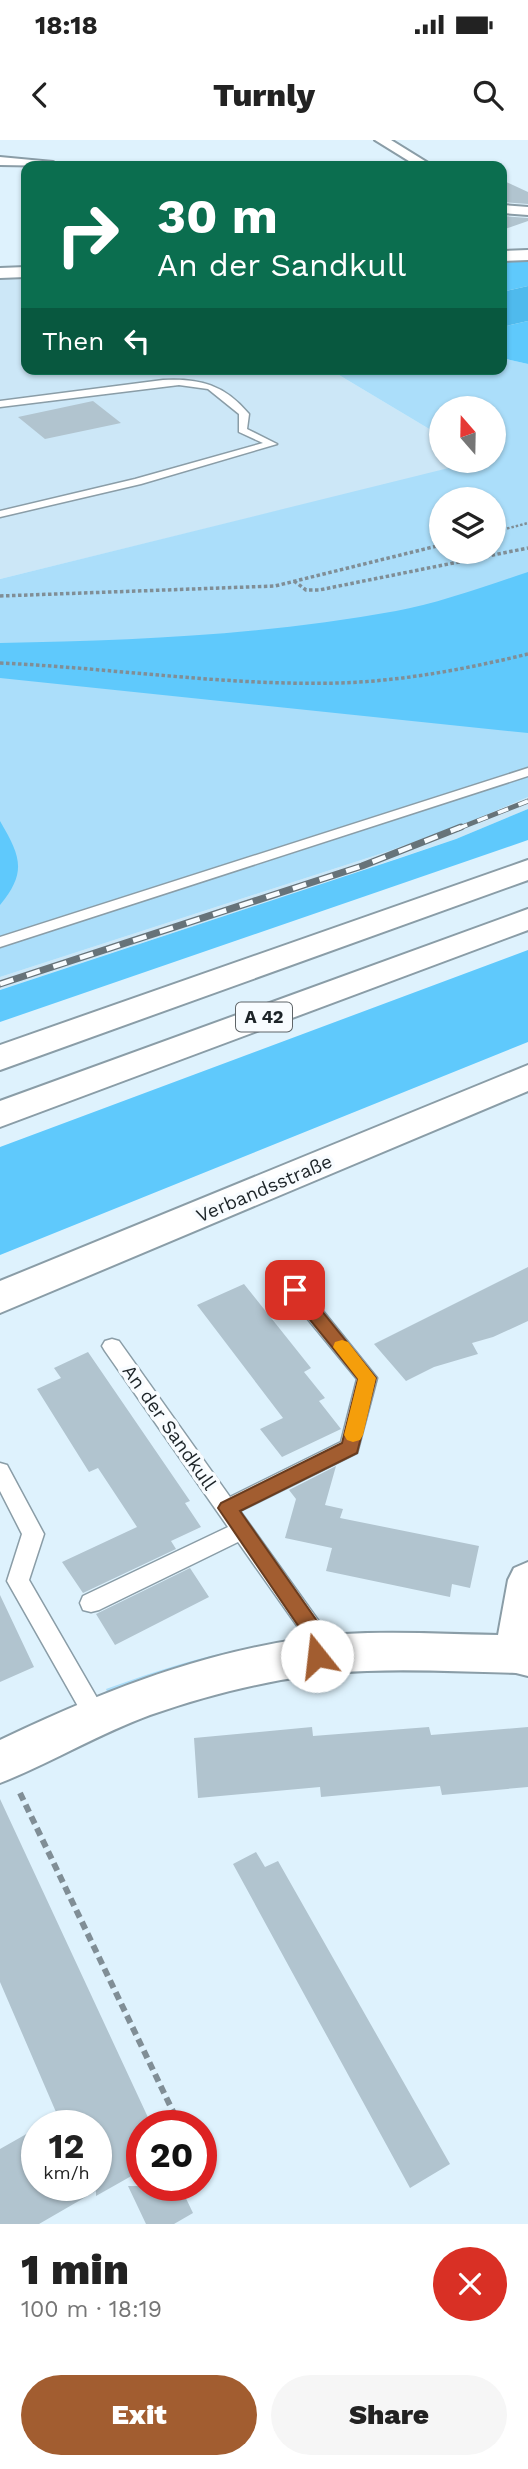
<!DOCTYPE html>
<meta charset="utf-8">
<style>
body{margin:0;font-family:"Work Sans",sans-serif;background:#f6f6f6;color:#222;height:100vh;display:flex;flex-direction:column;font-size:26px;white-space:nowrap}
*{box-sizing:border-box;margin:0}
p{font-size:23px;color:#767676}
.icon{flex:none;width:38px;height:38px;fill:none;stroke:currentColor;stroke-width:2;stroke-linecap:round;stroke-linejoin:round}
.map{position:relative;height:2084px;overflow:hidden}
.panel{display:flex;flex-direction:column;background:#fff;flex:1}
.panel>*{flex:none}
.hud{position:absolute;left:21px;top:21px;width:486px;height:214px;border-radius:14px;box-shadow:0 2px 5px #0004;background:#0b6e4f;color:#fff;overflow:hidden}
.needle{width:46px;rotate:340deg}
.fabs{position:absolute;left:429px;top:256px;display:grid;gap:14px}
.fabs a{display:grid;place-items:center;width:77px;height:77px;border-radius:50%;background:#fff;box-shadow:0 2px 5px #0004;font-size:35px}
.speed{position:absolute;left:21px;top:1970px;display:flex;gap:14px;font-size:35px;font-weight:700;text-align:center}
.speed>*{display:grid;place-content:center;width:91px;height:91px;border-radius:50%;background:#fff;box-shadow:0 2px 5px #0004;line-height:1}
.speed small{font-size:18px;font-weight:400}
.speed .limit{border:10px solid #d22;background:#fff;color:#111}
.pin{position:absolute;display:grid;place-items:center;width:60px;height:60px;color:#fff;margin:-30px;border-radius:14px;box-shadow:0 4px 10px #0006}
.me{position:absolute;width:77px;margin:-38px;rotate:344deg;stroke-linejoin:round;filter:drop-shadow(0 0 5px #0008)}
.turn{display:flex;align-items:center;gap:24px;height:147px;padding:0 21px;font-size:32px}
.turn .icon{width:91px;height:91px;stroke-width:2.5}
.turn b{display:block;font-size:49px;line-height:60px}
.then{display:flex;align-items:center;height:66px;padding:0 21px;background:#0003;gap:14px;font-size:26px}
.round{display:grid;place-items:center;flex:none;width:74px;height:74px;border-radius:37px;background:#f6f6f6}
.overview{display:flex;align-items:center;justify-content:space-between;height:119px;padding:0 21px}
h1{font-size:42px;font-weight:800;line-height:52px}
.cta{display:flex;gap:14px;margin-top:auto;padding:14px 21px}
.cta a{flex:1;height:80px;border-radius:42px;background:#a25d30;color:#fff;font-size:28px;font-weight:800;line-height:80px;text-align:center}
.cta a+a{background:#f6f6f6;color:#222}
.status{display:flex;justify-content:space-between;align-items:center;height:49px;padding:0 35px;background:#fff;direction:ltr}
.status svg{height:19px;fill:currentColor}
header{display:flex;justify-content:space-between;align-items:center;height:91px;padding:0 21px;background:#fff;font-size:32px;font-weight:800}
.map>svg:first-child{display:block}
</style>
<div class="status"><b>18:18</b><svg viewBox="0 0 49 12"><path d="M0 12V9h3v3zM5 12V6h3v6zM10 12V3h3v9zM15 12V0h3v12zM26 1h20v11H26zM47 4h2v5h-2z"/></svg></div>
<header><svg class="icon" aria-label="back" viewBox="0 0 24 24"><path d="M15 5l-7 7 7 7"/></svg>Turnly<svg class="icon" aria-label="search" viewBox="0 0 24 24"><circle cx="10" cy="10" r="6"/><path d="M15 15l6 6"/></svg></header>
<div class="map">
<svg width="528" height="2084" viewBox="0 0 528 2084">
<rect width="100%" height="100%" fill="#def2fd"/>
<path fill="#cce7f7" d="M26,136V229H329L441,296V320L482,321L0,439V137Z
M528,657V669L456,699L0,850V837L389,711L474,680Z"/>
<path fill="#abdefa" fill-rule="evenodd" d="M502,218L528,224V657L474,680L389,711L0,837V439L481,320H494V268H441V296L329,229H502ZM441,359H494V411H441Z
M293,1501L108,1554L106,1549C167,1527 228,1508 293,1501Z"/>
<path fill="#5fc9fc" d="M528,118V146L502,152V119Z
M528,181V224L502,218V187Z
M528,432V593L0,538V503C132,501 265,495 396,471C436,464 489,445 528,432Z
M528,669V700L0,882V850L397,719L456,699Z
M0,681C21,717 27,732 0,765Z
M528,810V902L0,1115V1007Z"/>
<path fill="#4fbaed" d="M528,146V181L502,187V152Z"/>
<path fill="#b1c4cf" d="M502,40L528,52V64L502,62Z
M502,76L528,78V81L502,90Z
M93,261L121,283L45,299L18,277Z
M528,1127V1181L493,1197L472,1203L478,1214L434,1227L406,1241L374,1204Z
M244,1144L311,1228L304,1232L325,1258L319,1261L341,1289L282,1317L260,1289L283,1278L197,1165Z
M88,1212L190,1361L185,1363L201,1387L171,1401L176,1409L83,1453L62,1422L137,1387L98,1328L89,1332L37,1249L61,1238L54,1228Z
M336,1326L325,1365L343,1369L340,1378L479,1406L470,1448L452,1444L450,1457L326,1431L332,1408L285,1398L296,1359L289,1350Z
M190,1428L209,1457L115,1505L96,1474Z
M0,1455L34,1527L0,1542Z
M312,1587L313,1596L429,1587L431,1595L528,1587V1647L442,1655L440,1646L321,1657L320,1647L198,1658L194,1598Z
M0,1659L152,1986H142V2030L96,2056V2051L39,2084H0V2009L37,1988V2046H96V1986H62L0,1842Z
M256,1712L265,1727L278,1721L450,2024L410,2048L233,1724Z
M128,2046H180L193,2073L174,2084H146Z"/>
<g fill="none" stroke-linecap="round" stroke-linejoin="round">
<defs>
<path id="lane" d="M163,240C200,238 225,245 249,274L247,289L277,304L141,344L0,377V371L135,339L263,303L239,292V274L208,249L179,245L0,267V261Z
M528,628V636L0,807V797Z
M295,1143L302,1145L377,1238L357,1313L240,1371L318,1480L328,1516L325,1523L317,1526L309,1523L300,1490L238,1402L99,1470L91,1472L83,1470L80,1463L83,1456L228,1387L105,1211L102,1206L105,1201L112,1199L119,1201L230,1357L341,1302L357,1239L288,1155L286,1150L288,1145Z
M0,1323L7,1325L44,1394L29,1440L104,1570L107,1577L104,1584L96,1587L88,1584L7,1441L22,1394L0,1351Z"/>
<path id="street" d="M375,0H391L433,26H417Z
M0,17L53,22L60,26L0,25Z
M502,65L528,67V75L502,73Z
M528,110V120L502,121V111Z
M26,127V137L0,138V128Z
M528,1422V1536L516,1533C467,1532 417,1529 367,1531C294,1533 219,1551 150,1575C98,1594 51,1623 0,1643V1600C109,1548 222,1504 344,1494C395,1491 447,1494 498,1495L508,1440L514,1428Z"/>
<path id="secondary" d="M528,925V951L0,1173V1141Z"/>
<path id="highway" d="M528,720V740L0,930V905Z
M528,769V790L0,987V961Z"/>
</defs>
<use href="#lane" stroke="#8a9da7" stroke-width="3"/>
<use href="#street" stroke="#8a9da7" stroke-width="4"/>
<use href="#secondary" stroke="#8a9da7" stroke-width="4"/>
<use href="#highway" stroke="#8a9da7" stroke-width="4"/>
<path stroke="#808e96" stroke-width="2.5" stroke-dasharray="2.5 2" stroke-linecap="butt" d="M494,392L528,383"/>
<path stroke="#808e96" stroke-width="3.5" stroke-dasharray="3.5 2.5" stroke-linecap="butt" d="M294,441L306,450H319L528,408
M0,456L275,446L441,405
M0,523C113,528 226,546 339,543C403,541 466,529 528,514"/>
<path stroke="#808e96" stroke-width="6" stroke-dasharray="8 5" stroke-linecap="butt" d="M20,1653L178,1982"/>
<use href="#lane" fill="#fff" fill-rule="evenodd"/>
<use href="#street" fill="#fff" fill-rule="evenodd"/>
<use href="#secondary" fill="#fff" fill-rule="evenodd"/>
<use href="#highway" fill="#fff" fill-rule="evenodd"/>
<defs>
<path id="rail-far1" d="M457,689L528,661"/>
<path id="rail" d="M0,844L362,726L461,687"/>
</defs>
<use href="#rail-far1" stroke="#677379" stroke-width="5"/>
<use href="#rail" stroke="#677379" stroke-width="7"/>
<use href="#rail-far1" stroke="#f8fcff" stroke-width="3.5" stroke-dasharray="11" stroke-linecap="butt"/>
<use href="#rail" stroke="#f8fcff" stroke-width="4.5" stroke-dasharray="14" stroke-linecap="butt"/>
</g>
<path fill="#a25d30" stroke="#693c1f" stroke-width="2" d="M295,1143L301,1145L376,1238L357,1313L240,1371L317,1481L327,1516L324,1523L317,1525L310,1523L301,1490L218,1368L221,1363L342,1303L358,1239L289,1154L286,1150L289,1145Z"/>
<path fill="#f59e0b" d="M342,1200L348,1202L376,1238L363,1295L360,1300L353,1302L347,1300L344,1295L358,1239L333,1207L335,1202Z"/>
<g text-anchor="middle" stroke-width="7" stroke-linejoin="round" paint-order="stroke">
<rect fill="#f8fcff" stroke="#5f6568" stroke-width="2" x="236" y="862.5" width="56" height="29" rx="5"/>
<g font-size="18" font-weight="bold" fill="#1d2428">
<text x="264" y="883">A 42</text>
</g>
<g font-size="19" fill="#1d2428" stroke="#f8fcff">
<text transform="translate(264 1048) rotate(-23)" y="7">Verbandsstraße</text>
<text transform="translate(170 1287) rotate(55)" y="7">An der Sandkull</text>
</g>
</g>
</svg>
<div class="fabs">
<a><svg class="needle" viewBox="-14 -14 28 28"><path d="M0-13l5 13h-10z" fill="#e53935"/><path d="M0 13l5-13h-10z" fill="#767676"/></svg></a>
<a><svg class="icon" aria-label="layers" viewBox="0 0 24 24"><path d="M12 4l9 5-9 5-9-5zM3 14l9 5 9-5"/></svg></a>
</div>
<div class="speed"><div>12<small>km/h</small></div><div class="limit">20</div></div>
<div class="pin" style="left:295px;top:1150px;background:#d93025"><svg class="icon" aria-label="arrive" viewBox="0 0 24 24"><path d="M6 21V4h12l-3 4 3 4H6"/></svg></div>
<svg class="me" style="left:317px;top:1516px" viewBox="-20 -20 40 40"><circle r="19" fill="#fff"/><path d="M0-13L10 11 0 6-10 11z" fill="#a25d30"/></svg>
<div class="hud">
<div class="turn"><svg class="icon" aria-label="right" viewBox="0 0 24 24"><path d="M7 20v-9h11M14 6l5 5-5 5"/></svg><div><b>30 m</b>An der Sandkull</div></div>
<div class="then">Then<svg class="icon" aria-label="left" viewBox="0 0 24 24"><path d="M17 20v-9H6M10 6l-5 5 5 5"/></svg></div>
</div>
</div>
<section class="panel">
<div class="overview"><div><h1>1 min</h1><p>100 m · 18:19</p></div><a class="round" style="background:#d93025;color:#fff"><svg class="icon" aria-label="close" viewBox="0 0 24 24"><path d="M6 6l12 12M18 6L6 18"/></svg></a></div>
<div class="cta"><a>Exit</a><a>Share</a></div>
</section>
